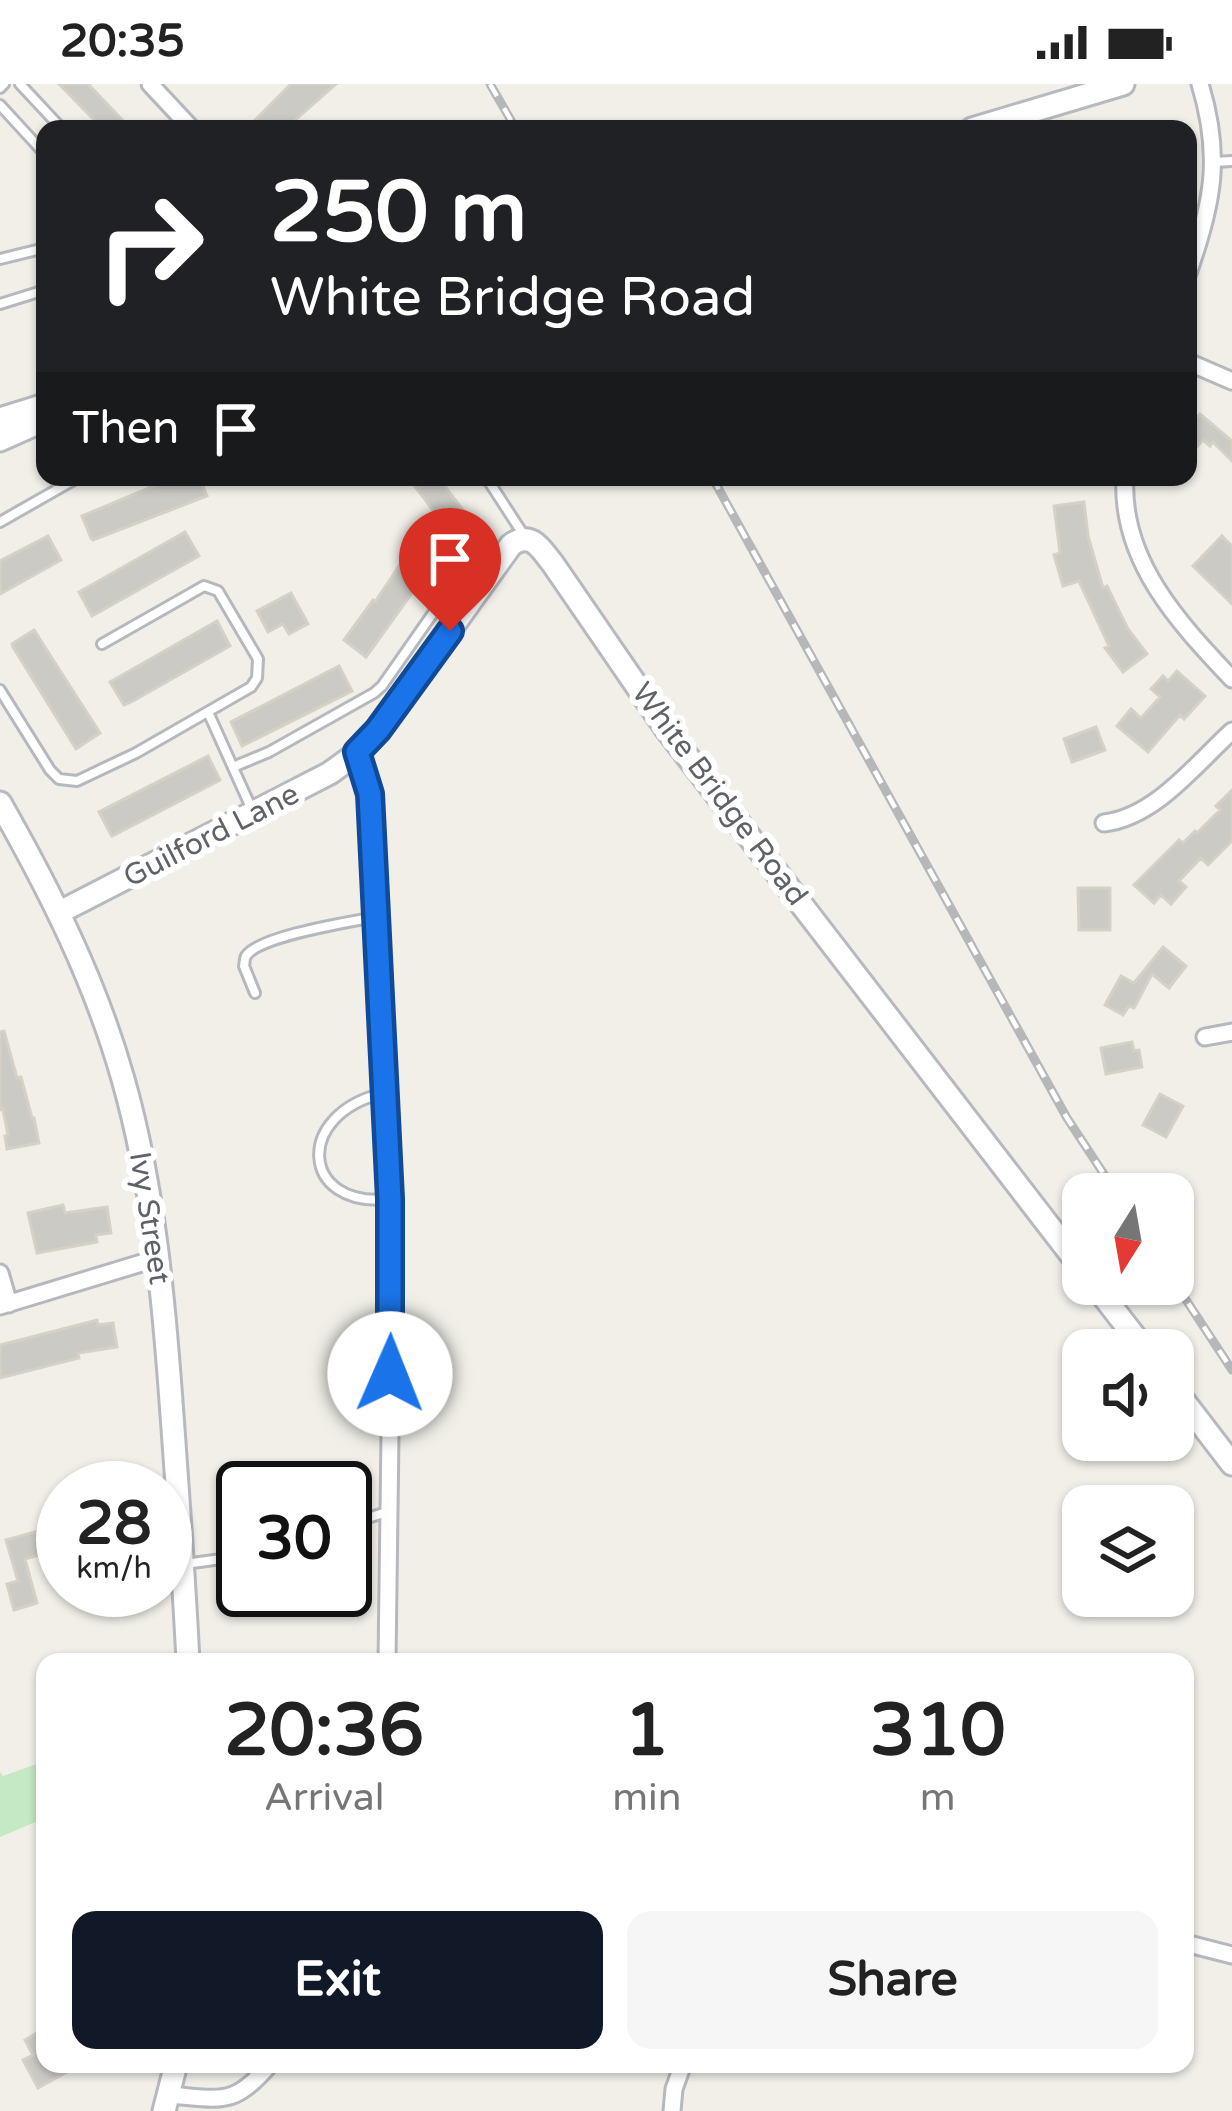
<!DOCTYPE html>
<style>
body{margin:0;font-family:"Varela Round",sans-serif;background:#f6f6f6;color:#222;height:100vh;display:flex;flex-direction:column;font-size:45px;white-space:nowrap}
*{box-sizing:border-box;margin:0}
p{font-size:39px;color:#767676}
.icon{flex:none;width:66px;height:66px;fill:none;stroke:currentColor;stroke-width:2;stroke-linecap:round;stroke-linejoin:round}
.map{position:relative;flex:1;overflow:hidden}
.side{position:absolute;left:36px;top:1569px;width:1158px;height:420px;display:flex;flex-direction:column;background:#fff;border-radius:24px;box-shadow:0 3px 9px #0004}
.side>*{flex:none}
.top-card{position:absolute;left:36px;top:36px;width:1161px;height:366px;border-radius:24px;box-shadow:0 3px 9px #0004;background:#202124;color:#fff;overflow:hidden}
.needle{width:78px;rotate:191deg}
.tools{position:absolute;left:1062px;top:1089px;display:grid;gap:24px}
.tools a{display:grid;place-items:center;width:132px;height:132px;border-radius:24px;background:#fff;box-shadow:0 3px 9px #0004;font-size:60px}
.speed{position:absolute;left:36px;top:1377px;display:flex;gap:24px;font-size:60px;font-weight:700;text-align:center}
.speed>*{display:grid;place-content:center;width:156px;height:156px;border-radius:50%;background:#fff;box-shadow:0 3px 9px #0004;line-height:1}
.speed small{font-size:30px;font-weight:400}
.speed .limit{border:6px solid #111;border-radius:18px;background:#fff;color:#111}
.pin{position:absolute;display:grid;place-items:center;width:102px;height:102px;color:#fff;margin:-123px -51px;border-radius:50% 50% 50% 0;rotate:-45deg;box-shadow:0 0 12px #0007}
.pin .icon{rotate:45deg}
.me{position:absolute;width:132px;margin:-66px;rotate:1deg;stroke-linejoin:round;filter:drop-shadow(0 0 9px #0008)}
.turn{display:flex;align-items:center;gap:42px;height:252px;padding:0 36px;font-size:54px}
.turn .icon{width:156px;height:156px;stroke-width:2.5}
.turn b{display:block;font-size:84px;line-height:102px}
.then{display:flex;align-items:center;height:114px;padding:0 36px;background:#0003;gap:24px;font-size:45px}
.eta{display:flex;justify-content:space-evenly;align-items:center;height:204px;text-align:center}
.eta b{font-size:72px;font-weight:800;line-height:84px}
.primary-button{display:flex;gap:24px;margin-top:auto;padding:24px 36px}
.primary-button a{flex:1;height:138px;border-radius:24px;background:#111827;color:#fff;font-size:48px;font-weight:800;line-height:138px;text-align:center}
.primary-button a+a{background:#f6f6f6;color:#222}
.status{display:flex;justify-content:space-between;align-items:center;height:84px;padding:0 60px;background:#fff;direction:ltr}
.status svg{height:33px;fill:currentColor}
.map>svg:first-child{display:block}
</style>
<div class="status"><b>20:35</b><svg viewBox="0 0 49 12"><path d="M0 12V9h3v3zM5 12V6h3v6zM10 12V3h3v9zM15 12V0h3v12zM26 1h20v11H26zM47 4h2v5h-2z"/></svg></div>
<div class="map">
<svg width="1232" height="2027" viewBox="0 0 1232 2027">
<rect width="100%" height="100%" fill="#f1efe8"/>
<path fill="#c5e8c5" d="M45,1677V1734L0,1753V1688L3,1692Z"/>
<path fill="#cccac5" stroke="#d6d1c6" stroke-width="3" d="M59,0H88L131,45H103Z
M291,0H336L285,45H260L253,38Z
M1200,330L1232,357V377L1213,358L1210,362L1203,356L1196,364L1188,357V344Z
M175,393H199L207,412L93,456L91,454L82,432Z
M408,393H438L475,442L456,457Z
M1084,418L1088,452L1103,504L1107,502L1128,545L1147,570L1123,588L1105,564L1109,562L1079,497L1063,502L1054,471L1060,469L1054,422Z
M185,448L199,472L92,532L79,508Z
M48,452L61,476L0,510V477Z
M1222,452L1232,462V520L1193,482Z
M415,458L438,473L366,573L344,556L373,516L375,518Z
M291,509L308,540L289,550L283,540L268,548L257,527Z
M217,537L230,562L133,617L124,621L122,618L110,598Z
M34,546L100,649L76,665L13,563L12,560Z
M339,582L352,607L242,662L231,638Z
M1177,587L1205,612L1184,635L1180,631L1148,668L1117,642L1131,625L1141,634L1160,613L1151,605L1163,592L1168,597Z
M1096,643L1105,666L1072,678L1064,655Z
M208,672L220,696L112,752L110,749L99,728Z
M1232,706V757L1208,781L1201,774L1179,797L1186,803L1171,820L1161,811L1154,819L1134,801L1179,756L1183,759L1195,747L1197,749L1220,726L1216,722Z
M1078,804H1110V846H1079Z
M1163,863L1186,882L1169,904L1152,890L1134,924L1129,922L1123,931L1105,921L1121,892L1134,899Z
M4,947L17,994L21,993L32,1034H34L39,1059L7,1065L5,1052L8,1051L3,1025L0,1026V948Z
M1132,958L1134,967L1139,966L1142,983L1106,990L1101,964Z
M1160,1010L1183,1022L1166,1053L1143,1041Z
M63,1121L65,1129L107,1123L111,1149L96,1151L97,1158L37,1169L28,1129Z
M97,1236L98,1241L113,1239L117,1263L78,1269L79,1274L0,1294V1261Z
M63,1440V1464L25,1475L37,1519L14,1526L7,1500L18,1497L6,1456Z
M45,1944V1980H81L38,2004L23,1976L33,1971L25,1956Z"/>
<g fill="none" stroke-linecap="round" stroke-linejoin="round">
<defs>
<path id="lane" d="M20,0L62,45
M0,4L4,0
M0,21L45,70
M1214,78L1232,77
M0,175L45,164
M0,220L45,206
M486,393L525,453
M0,438L79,393
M0,606L50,686L59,695L77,697L136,669L251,603L257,594L258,575L218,507L204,502L102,560
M208,628L253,728
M233,683L269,668L374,609L382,602L445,512L460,507L472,513
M255,909L244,882C245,879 244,875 246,872C259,852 349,838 375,833
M384,1009C293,1030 301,1124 388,1115
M345,1441L387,1428
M185,1480L243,1472"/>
<path id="street" d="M150,0L192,45
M1188,189C1213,119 1222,72 1200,0
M1188,278L1232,297
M1125,393C1120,476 1178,538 1232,595
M357,668L370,710L390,1115L392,1199L387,1578
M1104,739C1155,733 1195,681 1232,647
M1205,953L1232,948
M0,1189L9,1220
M0,1222L158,1174
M1185,1859L1232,1871
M169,2011C221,2015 234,2023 270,1980
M672,2027L674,2005L683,1980"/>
<path id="secondary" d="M972,45L1123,0
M0,335L45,321
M0,356L45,336
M0,719C50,807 95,896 123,995C154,1104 164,1218 172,1331C178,1413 184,1495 188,1578
M60,828L330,689L352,673L378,646L511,461C531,446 541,465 553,480L667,646L1083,1186
M1094,1200L1145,1266
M1173,1303L1232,1380
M164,2027L176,1980"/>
</defs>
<use href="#lane" stroke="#b5b8bc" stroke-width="14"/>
<use href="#street" stroke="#b5b8bc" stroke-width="21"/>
<use href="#secondary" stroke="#b6babf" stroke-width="27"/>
<use href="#lane" stroke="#fff" stroke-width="8"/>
<use href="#street" stroke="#fff" stroke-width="15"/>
<use href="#secondary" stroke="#fff" stroke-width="21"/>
<defs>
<path id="rail" d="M490,0L516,45
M712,393L1067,1034L1117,1110
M1173,1196L1232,1286"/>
</defs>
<use href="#rail" stroke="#b6b7b8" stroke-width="9"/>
<use href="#rail" stroke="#fff" stroke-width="4.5" stroke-dasharray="14" stroke-linecap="butt"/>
</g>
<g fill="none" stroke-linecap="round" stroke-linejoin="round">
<defs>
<path id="route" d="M390,1290V1115L370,710L357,668L378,646L450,547"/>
</defs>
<use href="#route" stroke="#114b97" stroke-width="30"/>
<use href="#route" stroke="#1a73e8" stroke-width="21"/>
</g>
<g text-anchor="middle" stroke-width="12" stroke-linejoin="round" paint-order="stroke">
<g font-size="30" fill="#5f6368" stroke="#fff">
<text transform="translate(720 710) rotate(53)" y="10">White Bridge Road</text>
<text transform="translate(211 751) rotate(-27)" y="10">Guilford Lane</text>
<text transform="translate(150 1134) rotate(81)" y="10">Ivy Street</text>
</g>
</g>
</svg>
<div class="tools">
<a><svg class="needle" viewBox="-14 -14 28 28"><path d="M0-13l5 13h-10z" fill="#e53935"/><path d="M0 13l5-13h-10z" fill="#767676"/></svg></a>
<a><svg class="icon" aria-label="sound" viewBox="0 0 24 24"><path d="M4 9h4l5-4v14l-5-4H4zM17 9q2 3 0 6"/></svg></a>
<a><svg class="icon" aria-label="layers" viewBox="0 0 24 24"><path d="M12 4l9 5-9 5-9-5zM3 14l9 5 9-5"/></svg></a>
</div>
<div class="speed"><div>28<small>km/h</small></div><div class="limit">30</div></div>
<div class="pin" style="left:450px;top:547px;background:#d93025"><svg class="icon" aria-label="arrive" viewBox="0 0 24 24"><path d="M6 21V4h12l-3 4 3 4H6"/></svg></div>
<svg class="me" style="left:390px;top:1290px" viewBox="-20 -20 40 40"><circle r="19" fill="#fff"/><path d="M0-13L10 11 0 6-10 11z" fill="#1a73e8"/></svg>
<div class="top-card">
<div class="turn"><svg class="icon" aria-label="right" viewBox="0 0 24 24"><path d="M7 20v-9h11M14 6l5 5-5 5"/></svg><div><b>250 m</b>White Bridge Road</div></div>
<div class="then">Then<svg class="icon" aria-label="arrive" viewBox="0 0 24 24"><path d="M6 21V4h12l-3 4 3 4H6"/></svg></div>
</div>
<section class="side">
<div class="eta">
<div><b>20:36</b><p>Arrival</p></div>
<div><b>1</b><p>min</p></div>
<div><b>310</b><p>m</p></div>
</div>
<div class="primary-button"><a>Exit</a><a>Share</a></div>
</section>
</div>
